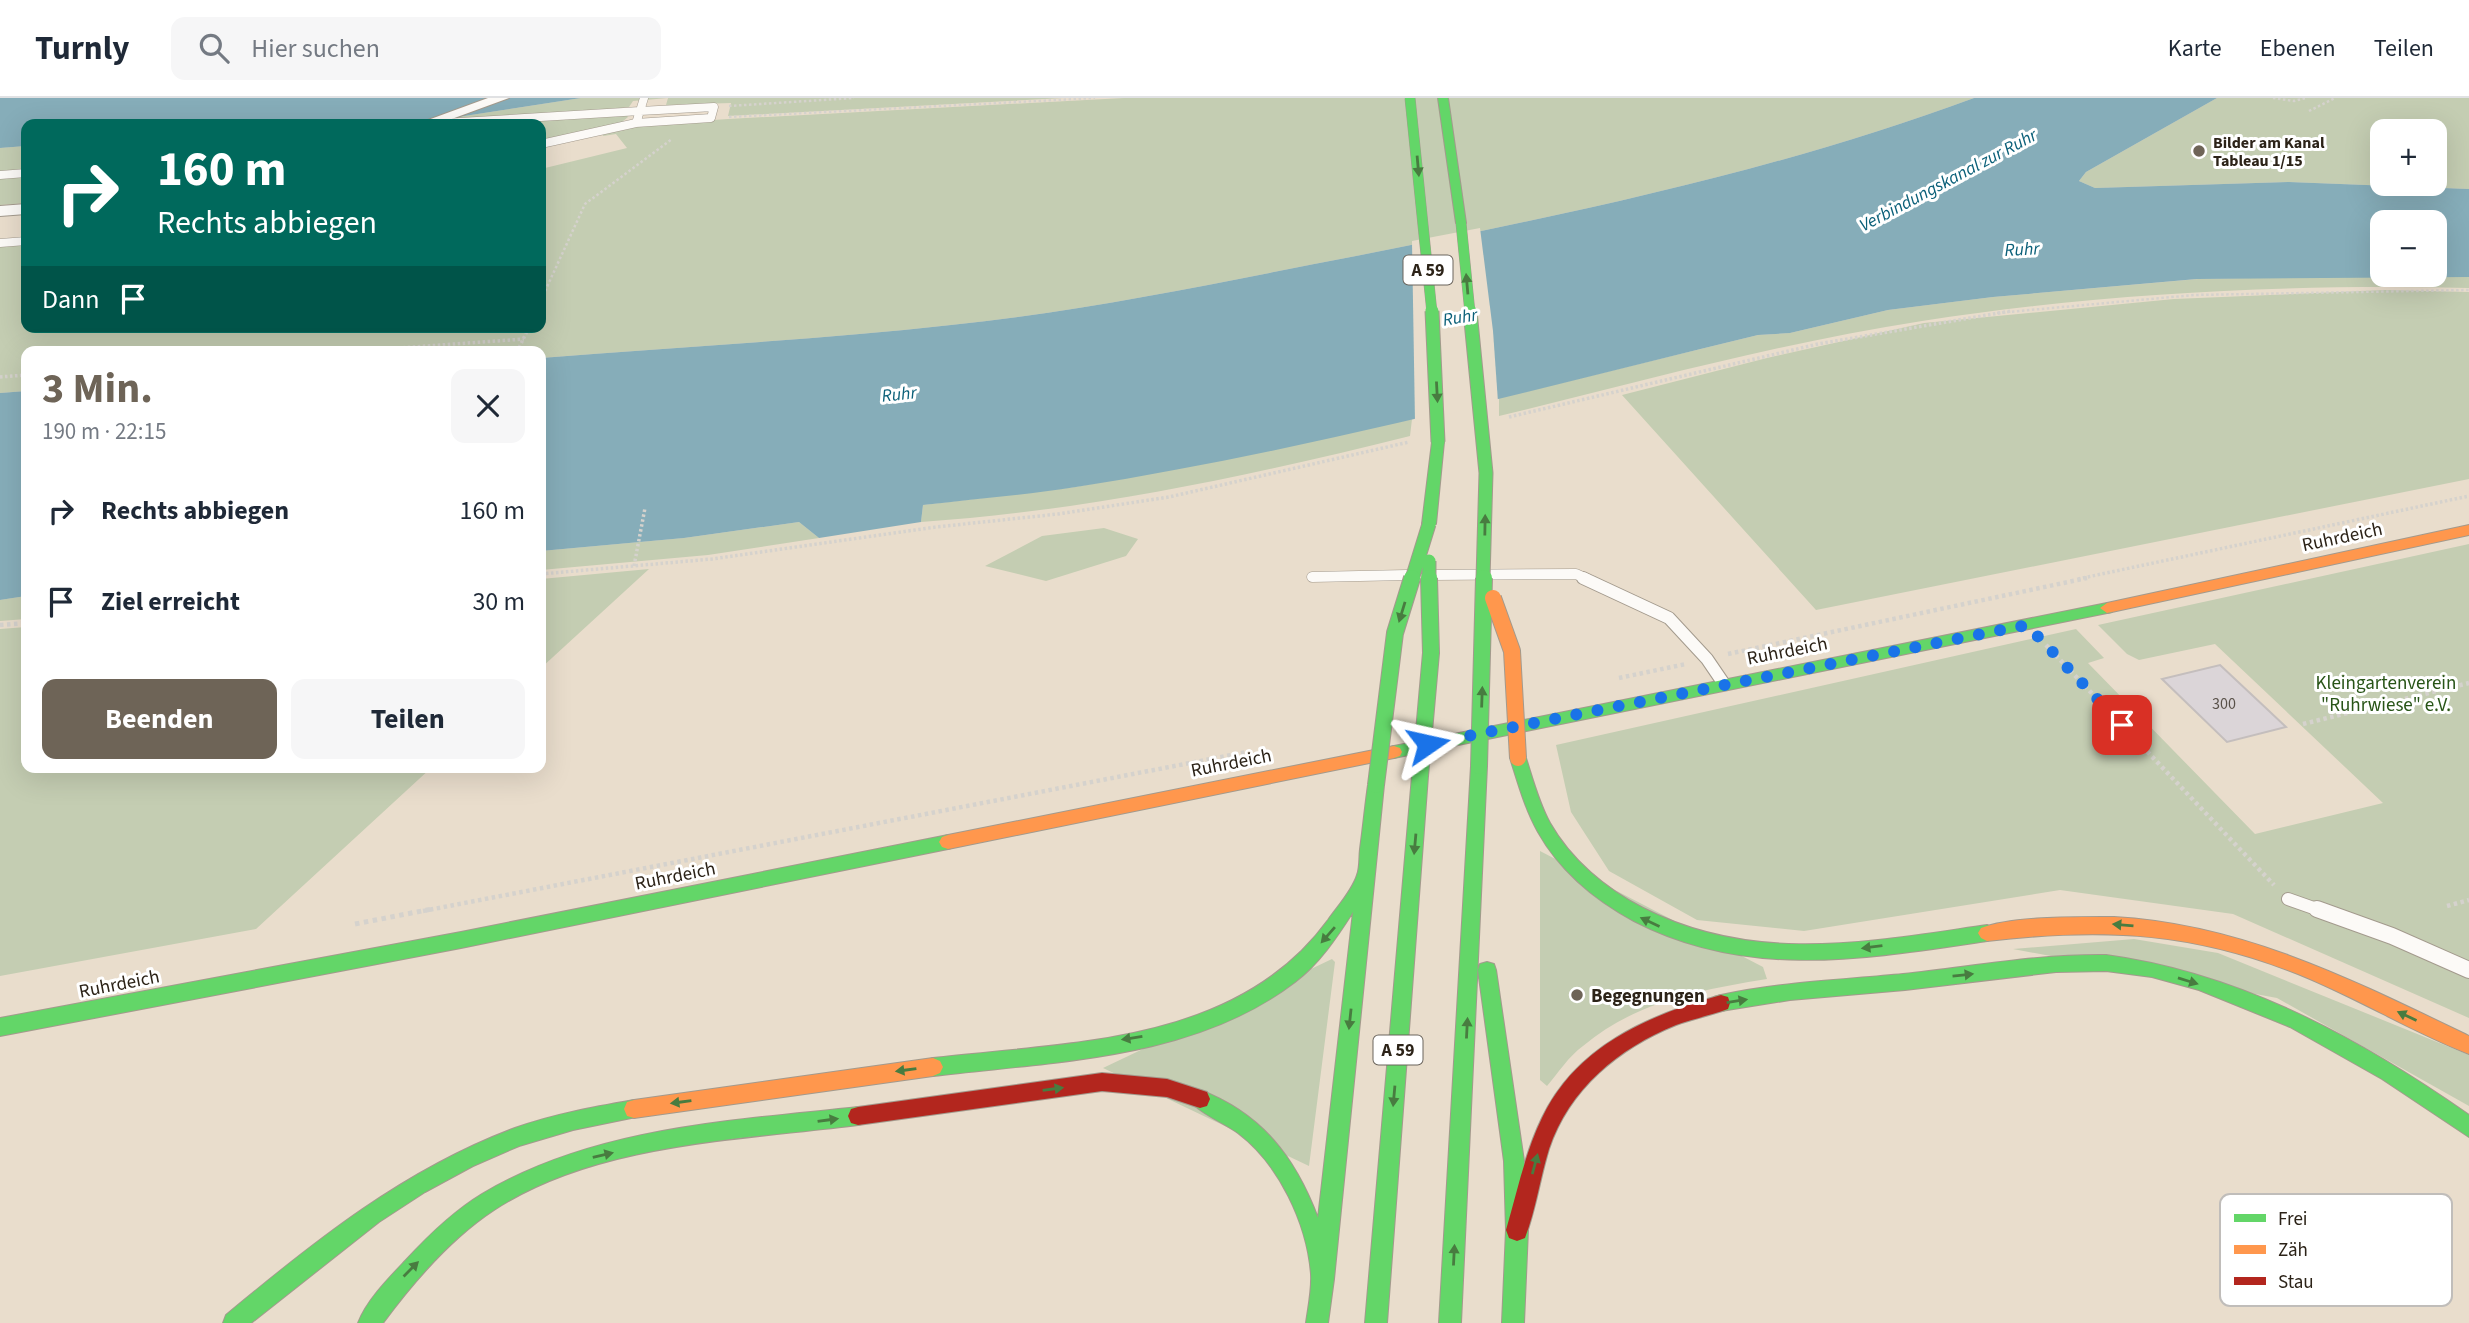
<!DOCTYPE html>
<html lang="de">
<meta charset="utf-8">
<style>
body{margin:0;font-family:"Source Sans 3",sans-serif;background:#f6f6f7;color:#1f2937;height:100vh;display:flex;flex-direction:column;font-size:26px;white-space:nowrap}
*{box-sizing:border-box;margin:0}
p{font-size:23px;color:#747a83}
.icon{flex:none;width:38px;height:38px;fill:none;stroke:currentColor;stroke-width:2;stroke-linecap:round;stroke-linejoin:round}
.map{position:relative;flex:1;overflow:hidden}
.drawer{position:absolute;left:21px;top:248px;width:525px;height:427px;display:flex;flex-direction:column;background:#fff;border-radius:14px;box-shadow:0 7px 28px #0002}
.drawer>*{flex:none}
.hud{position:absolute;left:21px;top:21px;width:525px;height:214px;border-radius:14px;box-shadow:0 7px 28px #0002;background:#00695c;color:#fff;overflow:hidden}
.tools{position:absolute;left:2370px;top:21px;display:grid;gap:14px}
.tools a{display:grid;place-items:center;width:77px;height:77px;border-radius:14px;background:#fff;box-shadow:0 7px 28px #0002;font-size:35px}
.pin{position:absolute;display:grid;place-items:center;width:60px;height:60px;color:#fff;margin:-30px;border-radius:14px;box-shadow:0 4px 10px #0006}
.me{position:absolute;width:77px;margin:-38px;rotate:79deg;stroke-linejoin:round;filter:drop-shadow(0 0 5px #0008)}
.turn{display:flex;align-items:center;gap:24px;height:147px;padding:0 21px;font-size:32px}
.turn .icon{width:91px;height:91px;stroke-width:2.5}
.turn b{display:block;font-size:49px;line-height:60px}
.then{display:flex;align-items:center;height:66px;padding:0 21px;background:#0003;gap:14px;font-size:26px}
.round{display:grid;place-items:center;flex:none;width:74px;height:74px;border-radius:14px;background:#f6f6f7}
.overview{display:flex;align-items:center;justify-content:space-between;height:119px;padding:0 21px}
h1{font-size:42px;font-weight:700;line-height:52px;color:#6e6457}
.cta{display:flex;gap:14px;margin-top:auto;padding:14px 21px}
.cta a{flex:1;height:80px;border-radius:14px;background:#6e6457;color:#fff;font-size:28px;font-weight:700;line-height:80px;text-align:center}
.cta a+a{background:#f6f6f7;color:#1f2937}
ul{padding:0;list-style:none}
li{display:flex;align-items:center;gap:21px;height:91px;padding:0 21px}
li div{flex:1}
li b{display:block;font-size:26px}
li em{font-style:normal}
header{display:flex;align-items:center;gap:42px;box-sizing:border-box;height:98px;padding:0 35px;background:#fff;border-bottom:2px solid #e0e1e3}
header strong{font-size:33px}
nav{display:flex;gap:38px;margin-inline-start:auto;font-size:24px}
.search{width:490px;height:63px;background:#f6f6f7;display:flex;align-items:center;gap:18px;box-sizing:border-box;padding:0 24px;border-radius:14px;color:#747a83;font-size:26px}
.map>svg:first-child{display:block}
</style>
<header>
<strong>Turnly</strong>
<div class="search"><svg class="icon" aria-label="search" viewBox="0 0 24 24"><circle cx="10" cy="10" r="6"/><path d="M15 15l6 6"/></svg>Hier suchen</div>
<nav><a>Karte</a><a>Ebenen</a><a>Teilen</a></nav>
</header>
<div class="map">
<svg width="2469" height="1225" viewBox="0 0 2469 1225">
<rect width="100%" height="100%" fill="#e9ddcc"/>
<path fill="#c4cdb2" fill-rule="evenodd" d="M581,0H1064L728,18L731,5L666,7L668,0L633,3L629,9L621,10L628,19L622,24L541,44V26H383L432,23Z
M1124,0H1974C1774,74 1565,117 1356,158C1221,184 1087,213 951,227C815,242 677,249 541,260V254H26V293L0,295V148L26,145V229H541V71L627,50L616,36L603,38L602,35L641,27L728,21Z
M2217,0H2469V91L2289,84L2095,90L2079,83L2086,74ZM2382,33H2434V86H2382Z
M26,48V105L0,107V50Z
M2417,177L2469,179V190C2288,186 2100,195 1922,223C1779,245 1639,284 1499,318V300L1758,237L1790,235L1888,212L1993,199L2198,181Z
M2385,192L2469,194V381L1816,512L1622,297L1767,260L1924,225L2174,201Z
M1412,321L1410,338C1245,379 1092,412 921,424L923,407L1075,389L1248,357Z
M799,424L819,440L708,457L541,472V453L684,440Z
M1104,430L1138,441L1126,458L1046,483L985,468L1042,438Z
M2469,446V920L2233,816L2060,792L1804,833L1697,822L1609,773L1571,714L1556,647L2076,531L2104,560L2088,565L2255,736L2383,705L2215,546L2139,562L2127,556L2098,527Z
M649,471L541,570V481Z
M26,498V521L0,523V502Z
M26,529V670H431L256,831L0,878V531Z
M1540,753L1763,869L1767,881C1700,892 1637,903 1583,948C1569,958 1558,975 1547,988L1540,982Z
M2134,841L2218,855L2469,957V1008L2277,900L2013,851Z
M1332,861L1335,864L1309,1068L1103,970Z"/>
<path fill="#86adb9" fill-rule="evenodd" d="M0,0H581L432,23L383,26H26V48L0,50Z
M1974,0H2217L2086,74L2079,83L2095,90L2289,84L2469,91V179L2197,181L1993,199L1888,212L1790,235L1758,237C1532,292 1306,353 1076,389C1025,397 974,401 923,407L921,424L819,440L799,424L684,440L541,453V260C677,249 815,242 951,227C1087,213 1221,184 1356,158C1565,117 1774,74 1974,0ZM2382,124H2434V177H2382Z
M26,293V498L0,502V295Z"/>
<path fill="#e9ddcc" d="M1480,130L1493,233L1498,304L1415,324L1412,143Z"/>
<path fill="#dbd5d8" stroke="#c4bebd" stroke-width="2" d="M2220,567L2268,612L2286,629L2227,644L2162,581Z"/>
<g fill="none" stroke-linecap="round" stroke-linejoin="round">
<defs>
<path id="lane-far3" d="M714,9L711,20L636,25L640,13Z
M427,26L640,13L644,0
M541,46L636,25
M0,77L26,75
M0,145L26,143"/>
<path id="lane-far2" d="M1432,477L1576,476L1587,481
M1312,479L1407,477"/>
<path id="lane-far1" d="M1583,480L1669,520L1707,561L1724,586
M2288,801L2322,813"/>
<path id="lane" d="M2317,811L2392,838L2469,872"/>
<path id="street" d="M488,0H509L438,26H417Z
M26,106V116L0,118V108Z"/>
<path id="fast" d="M1438,0H1448L1466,125L1461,128L1456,125Z
M1438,340L1444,344L1436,426L1429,430L1422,426L1432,344Z
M2107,505L2114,510L2112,514L1394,660L1388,658L1386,654L1388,650L1394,648Z
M1518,654L1524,656L1526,660C1533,682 1539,705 1550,725C1571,762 1606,791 1643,810C1755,867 1868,844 1987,827L1993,830L1996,835L1993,840L1987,843C1865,861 1748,882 1634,823C1595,802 1560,773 1538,734C1525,711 1518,685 1510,660L1512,656Z
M1479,662L1485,664L1487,668L1461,1225H1439L1471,668L1473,664Z
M1420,672L1426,673L1428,678L1387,1225H1365L1412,678L1414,673Z
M1376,681L1382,682L1384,687L1334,1181L1328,1225H1306C1308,1210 1312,1192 1311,1176C1307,1125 1279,1066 1238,1035C1226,1026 1195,1013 1190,1001L1193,994L1200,992C1262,1016 1295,1059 1318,1120L1353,814C1337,839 1319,866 1295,884C1193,962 1055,963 933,978L926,975L923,969L926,963L933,960C1071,944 1238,946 1328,822C1337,809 1352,793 1357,777C1360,770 1359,759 1360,751C1363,729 1365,708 1368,687L1370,682Z
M948,737L954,739L957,744L954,749L948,751L461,850L0,938V920L461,834Z
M2106,857C2240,875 2359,940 2469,1017V1039L2382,981L2290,929L2199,892L2152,879L2106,873L2056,874L1905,892L1790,902L1721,913L1714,911L1712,905L1714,899L1721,897C1781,884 1842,882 1903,876C1971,869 2037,856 2106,857Z
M1487,864L1494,866L1496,872L1524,1063L1528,1132L1524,1225H1502L1506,1132L1504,1063L1478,872L1480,866Z
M634,1002L641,1004L644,1011L641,1018L573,1032L519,1048L473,1068L425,1094L379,1124L251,1225H223L226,1217C315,1143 405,1071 515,1030C554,1016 594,1009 634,1002Z
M858,1009L865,1011L868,1018L865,1025L858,1027C740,1042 596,1045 494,1112C450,1141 414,1183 383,1225H358C367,1202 389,1180 406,1162C429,1137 454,1113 482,1096C595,1029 731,1023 858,1009Z"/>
<path id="slow" d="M2469,427V437L2107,515L2100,510L2107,505Z
M1394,648L1400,650L1402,654L1400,658L1394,660L948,751L942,749L939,744L942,739L948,737Z
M2114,819C2243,826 2355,883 2469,938V956C2415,935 2364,904 2310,881C2198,834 2107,829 1987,843L1981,840L1978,835L1981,830C2013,818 2079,819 2114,819Z
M933,960L940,963L943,969L940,975L933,978L634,1020L627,1018L624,1011L627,1004L634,1002Z"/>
<path id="jam" d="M1721,897L1728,899L1730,905L1728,911C1711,917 1693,921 1676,927C1619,950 1569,991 1549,1051C1540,1080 1536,1111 1525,1140L1517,1143L1509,1140L1506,1132C1517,1094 1525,1055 1542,1020C1576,948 1649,917 1721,897Z
M1102,975L1167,981L1207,994L1210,1001L1207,1008L1200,1010L1167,999L1102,993L858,1027L851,1025L848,1018L851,1011L858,1009Z"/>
</defs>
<use href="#lane-far3" stroke="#a39a8d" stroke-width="9"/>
<use href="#lane-far2" stroke="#a39a8d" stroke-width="11"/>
<use href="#lane-far1" stroke="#a39a8d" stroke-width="14"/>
<use href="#lane" stroke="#a39a8d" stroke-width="18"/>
<use href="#street" stroke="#a39a8d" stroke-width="2"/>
<use href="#fast" stroke="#a39a8d" stroke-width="2"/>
<use href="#slow" stroke="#a39a8d" stroke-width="2"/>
<use href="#jam" stroke="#a39a8d" stroke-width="2"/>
<path stroke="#d5d2cd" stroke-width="2.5" stroke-dasharray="2.5 2.5" stroke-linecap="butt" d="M2273,0L2294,3L2306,0
M729,8L854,0
M2309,13L2335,0
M729,19L1095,0
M541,202L585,106L672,41
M1997,215L2194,197L2469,192"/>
<path stroke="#d5d2cd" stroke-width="3.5" stroke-dasharray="2.5 2.5" stroke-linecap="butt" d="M343,254L524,241
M517,254L529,229
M0,279L26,277
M1509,319L1818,246L2011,213
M634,468L645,410
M541,476L712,461L936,429L1058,416L1169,399L1409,344
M2078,481L2469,398"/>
<path stroke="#d5d2cd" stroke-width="4.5" stroke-dasharray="3.5 3.5" stroke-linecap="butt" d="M0,527L26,525
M2046,547L2274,787
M1728,556L2087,480
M1619,580L1686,566
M2303,626L2469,585
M2447,808L2469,802
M423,813L1247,654"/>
<path stroke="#d5d2cd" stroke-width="5" stroke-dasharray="4.5 4.5" stroke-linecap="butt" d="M355,826L432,811"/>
<use href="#lane-far3" stroke="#fcfaf7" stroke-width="8"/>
<use href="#lane-far2" stroke="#fcfaf7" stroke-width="10"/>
<use href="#lane-far1" stroke="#fcfaf7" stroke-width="12"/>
<use href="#lane" stroke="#fcfaf7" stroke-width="16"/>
<use href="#street" fill="#fcfaf7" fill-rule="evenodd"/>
<use href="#fast" fill="#63d668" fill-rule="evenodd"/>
<use href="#slow" fill="#ff974d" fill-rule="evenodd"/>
<use href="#jam" fill="#b3261e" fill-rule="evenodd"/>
<defs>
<path id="fast-bridge-far2" d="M1410,0L1432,215
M1461,125L1470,215"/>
<path id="fast-bridge-far1" d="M1432,213L1438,344
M1470,213L1486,375L1483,481
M1429,463V481
M1412,481L1429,426"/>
<path id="fast-bridge" d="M1479,668L1484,480
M1420,678L1431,555L1429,480
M1376,687L1395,535L1412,480"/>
<path id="slow-bridge" d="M1493,500L1512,553L1518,660"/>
</defs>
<use href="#fast-bridge-far2" stroke="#a39a8d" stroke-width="11" stroke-linecap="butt"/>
<use href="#fast-bridge-far1" stroke="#a39a8d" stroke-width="15" stroke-linecap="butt"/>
<use href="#fast-bridge" stroke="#a39a8d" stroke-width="18" stroke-linecap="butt"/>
<use href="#slow-bridge" stroke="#a39a8d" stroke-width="18" stroke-linecap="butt"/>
<use href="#fast-bridge-far2" stroke="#63d668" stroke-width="10"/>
<use href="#fast-bridge-far1" stroke="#63d668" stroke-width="13"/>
<use href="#fast-bridge" stroke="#63d668" stroke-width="16"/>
<use href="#slow-bridge" stroke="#ff974d" stroke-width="16"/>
</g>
<defs><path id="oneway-solid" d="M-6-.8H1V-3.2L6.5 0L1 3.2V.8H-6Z" transform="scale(1.75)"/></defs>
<g fill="#487c40">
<use href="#oneway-solid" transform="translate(1418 68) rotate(85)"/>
<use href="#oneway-solid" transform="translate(1467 186) rotate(-95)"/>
<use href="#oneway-solid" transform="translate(1437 294) rotate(87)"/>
<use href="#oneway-solid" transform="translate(1485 427) rotate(-89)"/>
<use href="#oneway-solid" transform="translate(1402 514) rotate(107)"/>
<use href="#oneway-solid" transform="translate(1482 599) rotate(-88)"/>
<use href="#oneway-solid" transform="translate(1415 746) rotate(95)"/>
<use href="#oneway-solid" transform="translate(1650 824) rotate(-155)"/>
<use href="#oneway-solid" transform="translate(2123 827) rotate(-175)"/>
<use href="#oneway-solid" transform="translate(1328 837) rotate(131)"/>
<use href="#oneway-solid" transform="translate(1872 849) rotate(173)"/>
<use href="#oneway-solid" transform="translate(1963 877) rotate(-6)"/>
<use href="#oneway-solid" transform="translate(2188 883) rotate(17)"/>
<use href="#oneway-solid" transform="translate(1737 903) rotate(-9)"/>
<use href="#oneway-solid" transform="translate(2407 918) rotate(-155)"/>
<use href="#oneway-solid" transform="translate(1350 921) rotate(96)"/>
<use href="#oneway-solid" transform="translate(1467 930) rotate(-87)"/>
<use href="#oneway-solid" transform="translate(1132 940) rotate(171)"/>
<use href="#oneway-solid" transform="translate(906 972) rotate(172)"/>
<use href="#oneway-solid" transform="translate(1053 991) rotate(-8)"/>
<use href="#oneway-solid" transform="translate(1394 998) rotate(95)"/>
<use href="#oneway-solid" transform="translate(681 1004) rotate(172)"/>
<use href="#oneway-solid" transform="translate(828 1022) rotate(-8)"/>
<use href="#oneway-solid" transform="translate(603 1057) rotate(-13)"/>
<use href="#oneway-solid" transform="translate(1535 1066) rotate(-75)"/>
<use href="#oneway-solid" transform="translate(1454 1157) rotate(-87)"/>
<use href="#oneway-solid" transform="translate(411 1171) rotate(-45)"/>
</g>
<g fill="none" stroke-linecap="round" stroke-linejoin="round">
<path stroke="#1a73e8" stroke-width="12" stroke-dasharray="0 21.6" d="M1428,646L2027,527L2122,627"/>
</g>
<g fill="#6e6457" stroke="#fff" stroke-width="2.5">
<circle cx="2199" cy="53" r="7"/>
<circle cx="1577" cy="897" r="7"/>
</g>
<g text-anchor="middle" stroke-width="6" stroke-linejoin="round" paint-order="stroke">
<g font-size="16" font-weight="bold" fill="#2c2318" stroke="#fff" text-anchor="start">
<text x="2213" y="50">Bilder am Kanal<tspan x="2213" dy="18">Tableau 1/15</tspan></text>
</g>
<g font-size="16" fill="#585048">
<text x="2224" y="611">300</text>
</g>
<g font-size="18" font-style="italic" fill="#0b6079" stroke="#fff">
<text transform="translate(1948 82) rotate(-28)" y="6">Verbindungskanal zur Ruhr</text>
<text transform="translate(2022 151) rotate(-3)" y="6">Ruhr</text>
<text transform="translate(1460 219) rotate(-9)" y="6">Ruhr</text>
<text transform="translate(899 296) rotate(-6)" y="6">Ruhr</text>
</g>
<g fill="#fff" stroke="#6b655d" stroke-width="2">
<rect x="1403.5" y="157.5" width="49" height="29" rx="5"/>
<rect x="1373.5" y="937.5" width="49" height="29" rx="5"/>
</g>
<g font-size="18" font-weight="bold" fill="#2c2318">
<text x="1428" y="178">A 59</text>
<text x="1398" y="958">A 59</text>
</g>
<g font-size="19" fill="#2c2318" stroke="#fff">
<text transform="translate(2342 438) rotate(-12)" y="7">Ruhrdeich</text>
<text transform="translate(1787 552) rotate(-11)" y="7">Ruhrdeich</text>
<text transform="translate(1231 664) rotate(-11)" y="7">Ruhrdeich</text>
<text transform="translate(675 777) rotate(-11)" y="7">Ruhrdeich</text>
<text transform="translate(119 885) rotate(-11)" y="7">Ruhrdeich</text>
</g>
<g font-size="19" fill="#285417" stroke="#fff">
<text x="2386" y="591">Kleingartenverein<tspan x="2386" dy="22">"Ruhrwiese" e.V.</tspan></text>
</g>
<g font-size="19" font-weight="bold" fill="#2c2318" stroke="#fff" text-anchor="start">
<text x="1591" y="904">Begegnungen</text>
</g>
</g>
<rect x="2220" y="1096" width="232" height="112" rx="10" fill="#fff" stroke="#c0bdba" stroke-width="2"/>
<rect x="2234" y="1116" width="32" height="8" fill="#63d668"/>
<rect x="2234" y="1147" width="32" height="9" fill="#ff974d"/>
<rect x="2234" y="1179" width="32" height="8" fill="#b3261e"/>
<g font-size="19" fill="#2c2318">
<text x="2278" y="1127">Frei</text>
<text x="2278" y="1158">Zäh</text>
<text x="2278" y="1190">Stau</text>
</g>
</svg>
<div class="tools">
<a>+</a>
<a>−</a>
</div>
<div class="pin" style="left:2122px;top:627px;background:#d93025"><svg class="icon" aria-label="arrive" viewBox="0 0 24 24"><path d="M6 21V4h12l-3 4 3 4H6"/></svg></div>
<svg class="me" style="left:1428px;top:646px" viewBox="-20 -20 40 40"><path d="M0-17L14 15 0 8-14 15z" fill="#1a73e8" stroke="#fff" stroke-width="4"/></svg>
<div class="hud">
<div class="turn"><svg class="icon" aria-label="right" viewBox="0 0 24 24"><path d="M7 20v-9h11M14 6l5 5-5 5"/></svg><div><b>160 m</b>Rechts abbiegen</div></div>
<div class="then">Dann<svg class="icon" aria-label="arrive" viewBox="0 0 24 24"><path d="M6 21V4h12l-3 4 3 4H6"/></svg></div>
</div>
<section class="drawer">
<div class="overview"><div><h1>3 Min.</h1><p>190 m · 22:15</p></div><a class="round"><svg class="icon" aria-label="close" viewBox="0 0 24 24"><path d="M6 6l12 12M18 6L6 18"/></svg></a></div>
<ul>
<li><svg class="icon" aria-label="right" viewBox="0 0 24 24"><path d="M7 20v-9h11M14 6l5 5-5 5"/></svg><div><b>Rechts abbiegen</b></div><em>160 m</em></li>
<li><svg class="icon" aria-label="arrive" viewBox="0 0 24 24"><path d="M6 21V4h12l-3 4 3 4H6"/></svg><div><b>Ziel erreicht</b></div><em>30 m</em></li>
</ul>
<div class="cta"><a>Beenden</a><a>Teilen</a></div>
</section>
</div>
